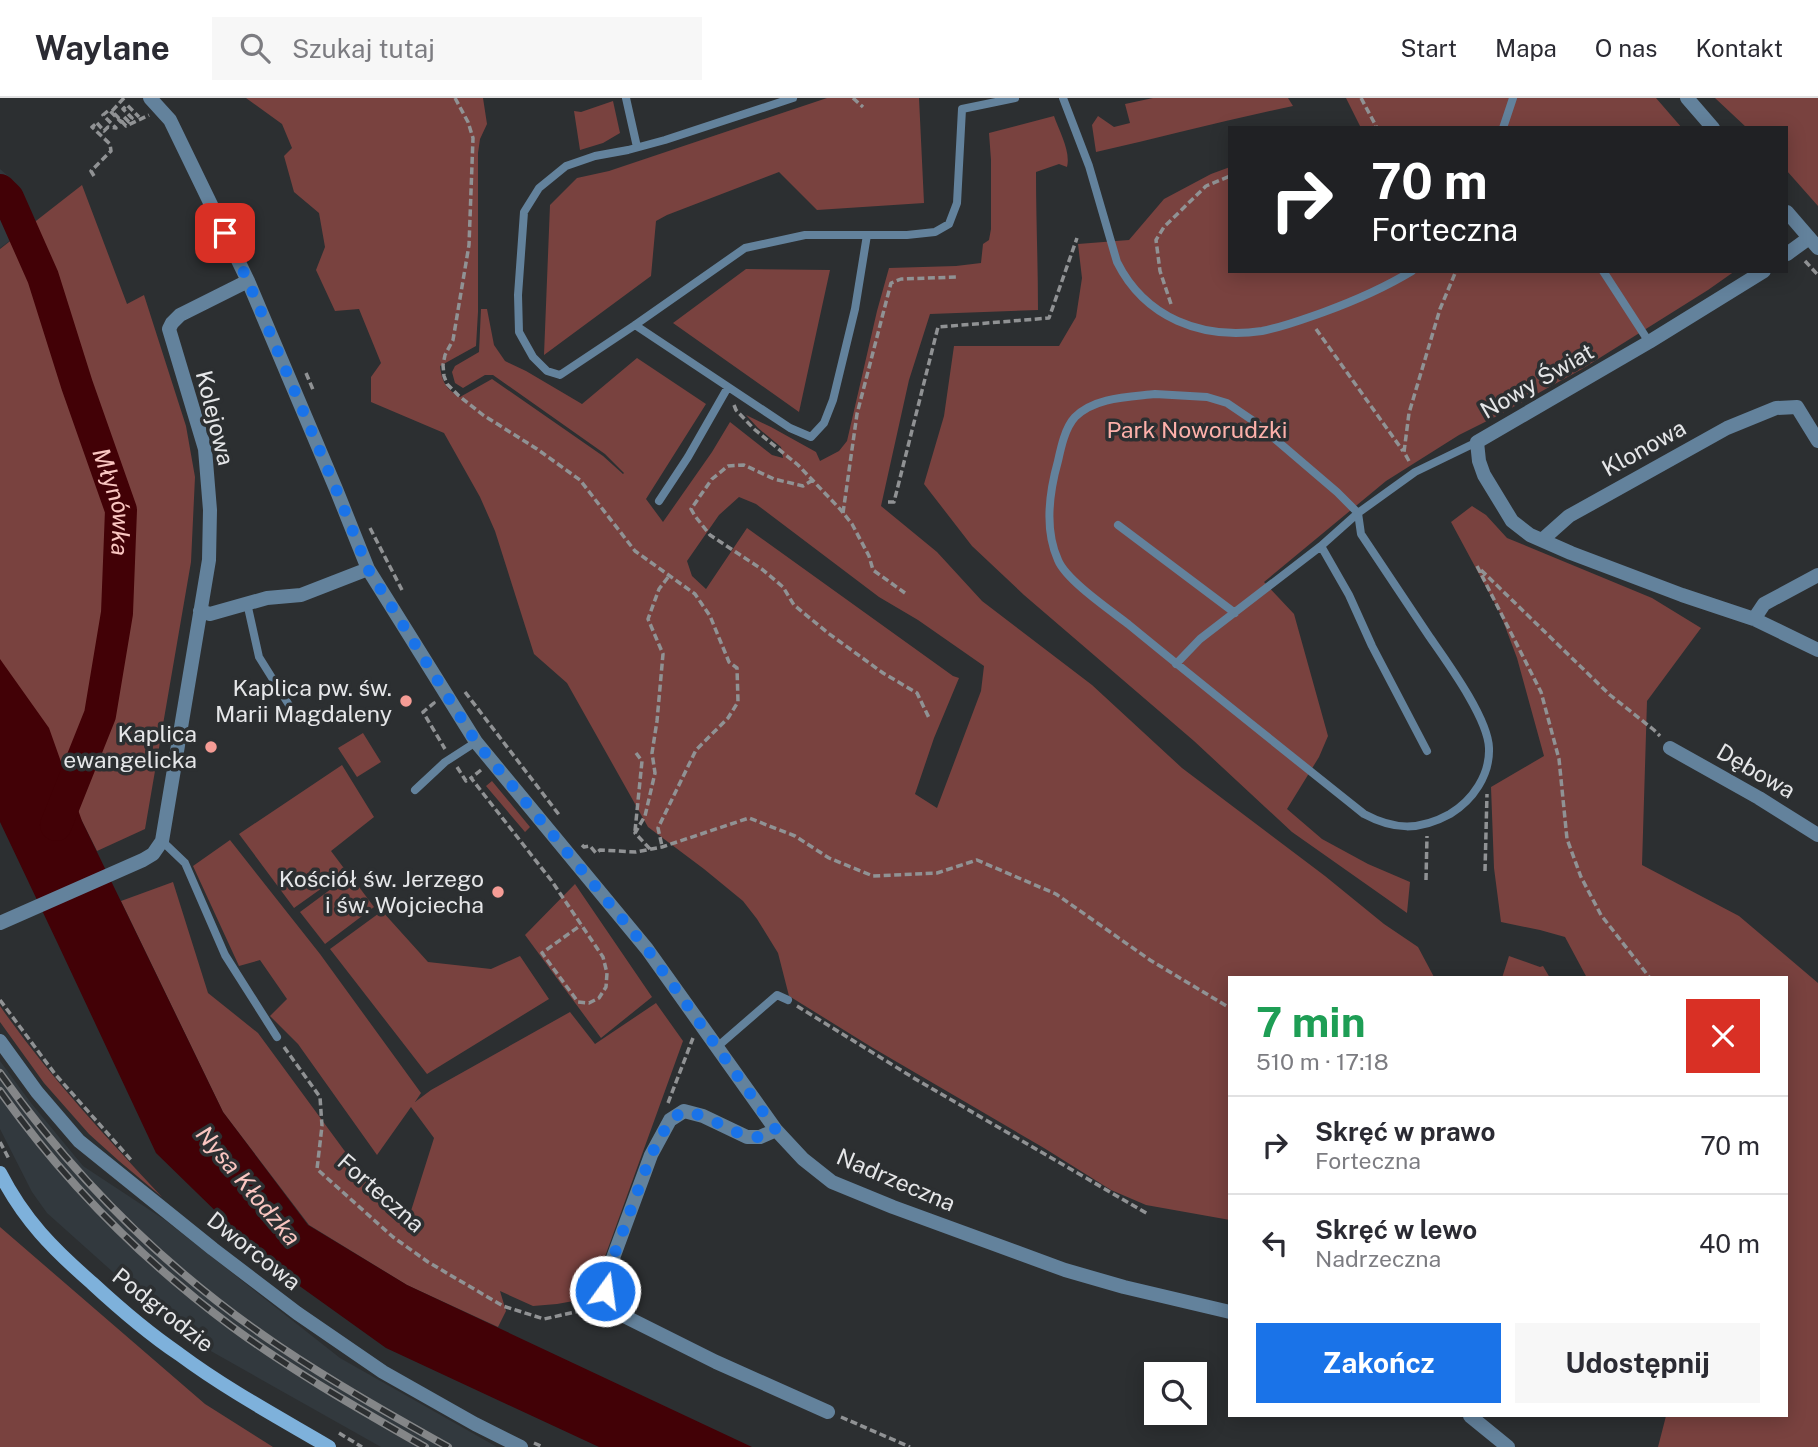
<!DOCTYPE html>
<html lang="pl">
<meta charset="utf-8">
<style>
body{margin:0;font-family:"Public Sans",sans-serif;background:#f7f7f7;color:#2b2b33;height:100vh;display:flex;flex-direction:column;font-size:26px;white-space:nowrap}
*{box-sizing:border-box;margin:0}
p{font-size:23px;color:#7c7c81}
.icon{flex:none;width:38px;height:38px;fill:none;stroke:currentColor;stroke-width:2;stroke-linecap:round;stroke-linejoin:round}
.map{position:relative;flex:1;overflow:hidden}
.drawer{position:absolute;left:1228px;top:878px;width:560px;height:441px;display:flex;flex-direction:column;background:#fff;border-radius:0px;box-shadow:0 4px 18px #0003}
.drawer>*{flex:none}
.hud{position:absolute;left:1228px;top:28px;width:560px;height:147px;border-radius:0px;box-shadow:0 4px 18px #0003;background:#202124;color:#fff;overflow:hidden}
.tools{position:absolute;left:1144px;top:1264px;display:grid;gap:14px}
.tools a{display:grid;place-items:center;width:63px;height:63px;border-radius:0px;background:#fff;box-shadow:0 4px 18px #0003;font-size:35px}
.pin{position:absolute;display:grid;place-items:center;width:60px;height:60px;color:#fff;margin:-30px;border-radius:14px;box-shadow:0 4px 10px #0006}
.me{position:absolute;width:77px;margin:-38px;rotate:14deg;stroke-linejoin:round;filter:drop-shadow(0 0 5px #0008)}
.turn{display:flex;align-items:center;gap:24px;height:147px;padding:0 28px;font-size:32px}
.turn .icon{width:91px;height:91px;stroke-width:2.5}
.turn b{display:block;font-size:49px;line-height:60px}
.round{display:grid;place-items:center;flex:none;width:74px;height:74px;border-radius:0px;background:#f7f7f7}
.head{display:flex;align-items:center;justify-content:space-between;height:119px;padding:0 28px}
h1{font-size:42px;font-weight:700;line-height:52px;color:#1e9e55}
.button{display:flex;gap:14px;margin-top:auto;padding:14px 28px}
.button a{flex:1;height:80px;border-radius:0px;background:#1a73e8;color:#fff;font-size:28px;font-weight:700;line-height:80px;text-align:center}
.button a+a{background:#f7f7f7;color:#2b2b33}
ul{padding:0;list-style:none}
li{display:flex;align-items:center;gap:21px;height:98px;padding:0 28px;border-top:2px solid #e1e1e2}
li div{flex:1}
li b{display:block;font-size:26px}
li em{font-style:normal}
header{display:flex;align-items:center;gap:42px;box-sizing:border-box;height:98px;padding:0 35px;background:#fff;border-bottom:2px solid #e1e1e2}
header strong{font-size:33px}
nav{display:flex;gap:38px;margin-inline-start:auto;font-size:24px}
.search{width:490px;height:63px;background:#f7f7f7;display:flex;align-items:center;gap:18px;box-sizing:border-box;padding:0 24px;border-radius:0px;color:#7c7c81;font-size:26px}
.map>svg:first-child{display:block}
</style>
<header>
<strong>Waylane</strong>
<div class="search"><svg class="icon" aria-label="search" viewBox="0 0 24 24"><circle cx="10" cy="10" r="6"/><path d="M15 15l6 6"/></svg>Szukaj tutaj</div>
<nav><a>Start</a><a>Mapa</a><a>O nas</a><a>Kontakt</a></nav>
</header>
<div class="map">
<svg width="1818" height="1349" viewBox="0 0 1818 1349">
<rect width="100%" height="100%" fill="#2c2f31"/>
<path fill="#32393e" d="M0,71L15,84L36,123L0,150Z
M0,963L31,1005L83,1068L165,1122L340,1260L497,1349H381L209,1252L133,1192L47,1115L32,1094L0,1031Z"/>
<path fill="#79423f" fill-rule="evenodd" d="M246,0H483L487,26L480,41L478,55V214L476,248L440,268C442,284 446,291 460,299L492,281L603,358L623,376L624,375L605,356L493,277H485L463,290L455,285L452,274L455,268L479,254L481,211H487L494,247L505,263L526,273L582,306L637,260L706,306L646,401L663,424L712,354L730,324L772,357L783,360L781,349L758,330L746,317L771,329L816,354L820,363L839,353L847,343L877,213L889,170L956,168L981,165L983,146L989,142L991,131V62L989,35L1054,18C1059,33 1071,53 1067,69L1059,66L1036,74C1036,120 1038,166 1038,212L930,216L909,282L881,408L937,454L982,503L1092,587L1182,670L1325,778L1384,826L1418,849L1434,879L1438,880H1230V1122L1146,1107L1111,1092L1044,1050L873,950L789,898L778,855L757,821L743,803L704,771L648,729L567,585L534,556L495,433L480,399L444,335L371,304V279L381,265L359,211L335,213L316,172L325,149L319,115L294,94L284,58L292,50L282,26ZM739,399L756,406L879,499L918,522L984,568L981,593L937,710L915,696L934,640L959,580L953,578L747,430L706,491L692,478L687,463L719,417Z
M827,0H919L924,105L817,112L779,74L667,117L656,123L651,178L544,257L550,107L577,80L609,73Z
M1153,0H1288L1293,8C1227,22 1162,39 1096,54L1092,27L1098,18L1114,29L1130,25L1125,6Z
M1346,0H1656L1682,30H1361Z
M1715,0H1818V108L1787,73V30H1747Z
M613,3L620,35L603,45L580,52L574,13L581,14Z
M1230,69V173H1735L1708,192L1582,271L1495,319L1459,337L1386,383L1264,484L1294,516L1328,638L1319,659L1287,711L1322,741L1368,766L1410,784L1407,815L1292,734L1194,643L1024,497L972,448L924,386L944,318L954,248H1059L1076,219L1082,180L1078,146L1129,142L1164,101L1211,76Z
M82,87L127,206L144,197L186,328L195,379L191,464L145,731L97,753L82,723L0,572V151Z
M746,171L830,172L799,314L673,225Z
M1472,408L1486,417L1507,440L1652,500L1701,530L1647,603L1642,767L1739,818L1818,885V1349H1658L1666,1318H1787V880H1587L1565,839L1540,832L1501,824L1494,770L1491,689L1544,658L1517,560L1500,515L1451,424Z
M363,635L381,664L357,679L338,650Z
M342,667L374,719L331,753L346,773L294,810L239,736Z
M492,683L530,729L525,734L486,688Z
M230,742L320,856L421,995L415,1004L431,992L570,914L595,946L656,905L683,943L590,1200L557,1206L533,1208L500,1193L506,1213L498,1229L407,1187L309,1127L223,1014L121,803L173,784L208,895L258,935L352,1063L410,1116L434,1040L411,1009L377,1057L298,946L270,918L287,901L260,862L239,868L193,768Z
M350,777L374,809L325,846L300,814Z
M575,786L652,899L601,940L525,837Z
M382,813L428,864L491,871L520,858L549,901L427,976L330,851Z
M1509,858L1540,869L1543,868L1550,880H1502Z
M0,908C48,977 105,1038 162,1099L119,1063L89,1036L44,985L0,924Z
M0,1129L205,1306L273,1349H0Z"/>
<path fill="#420106" d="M0,561L49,630L82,723L223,1014L308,1127L407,1187L752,1349H599L386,1250L273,1169L156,1055L57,844L0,724Z"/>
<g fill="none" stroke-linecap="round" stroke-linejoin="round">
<path stroke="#420106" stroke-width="32" id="s1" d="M0,92L8,100L43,179L77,287L121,412L117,515L100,617L56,727"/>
<path stroke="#909294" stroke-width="3.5" stroke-dasharray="7 3.5" stroke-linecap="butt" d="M455,0L468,24L473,40L469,147L453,242L445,257L443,267L444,278L447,286L459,298L483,317L537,351L580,382L635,453L695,496L710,518L729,564L737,570L738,604L728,620L696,652L658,730L662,748
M853,0L863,9
M1361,0L1376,28L1375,30
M97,25L104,33L108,29L116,30L103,17L109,12L121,24L124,19L129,24L132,20L123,11L127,7L139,19
M94,78L91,73L111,53L110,46L92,29L97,25
M1805,163L1818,177
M1171,206L1160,173L1156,142L1164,129L1206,88L1230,78
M1316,231L1403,353
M306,275L314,294
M734,307L736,312L754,331L798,367L840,411L852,426L869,458L873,472L905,495
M1409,363L1404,354L1409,315L1440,211L1456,173
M813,382L803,388L774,381L744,367L728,368L712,381L691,411L695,418L710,437L763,472L783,489L794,507L828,535L883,575L917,595L930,622
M888,404H894L938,229L1049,220L1077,140
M843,415L857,316L891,185L901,181L958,179
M370,430L402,492
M1477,468L1541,594L1559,661L1567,741L1581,779L1601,817L1650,880
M1481,472L1610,597L1654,632L1660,638
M465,594L560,718
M433,604L434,605L423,614L445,651
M457,669L466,683L471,680
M481,672L471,680L551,782L603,859L607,875L606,889L599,900L589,905L578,904L542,855L581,827
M635,733L642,663L636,655
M582,747L584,749L590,748L596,755L600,752L636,754L662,749L749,720L795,738L829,760L873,778L937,775L977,762L1056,796L1150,862L1230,910
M650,751L635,735L645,718L655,675L652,655L657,623L663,556L648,521L659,491L669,478
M1485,773L1487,696
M1426,782L1427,738
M0,902L55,976L132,1063
M797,908L917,982L1148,1116
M284,949L320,999L322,1028L317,1071L393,1139L428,1164L503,1208L544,1221L589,1211
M668,1005L693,940
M0,1044L9,1061
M841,1319L910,1349
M339,1335L362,1349
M534,1345L543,1349"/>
<path stroke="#63829c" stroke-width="8" d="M626,0L637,49
M793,0L665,42L628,52L595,58L566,68L539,90L524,114L518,197L519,234L533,259L547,273L560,277L635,227L745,150L805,137H907L935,134L949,126L957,105L962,11L1015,0
M1063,0L1089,68L1117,164C1145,220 1202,242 1262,233C1283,229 1304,221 1324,214C1354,203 1384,190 1412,173
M1503,30L1513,0
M1603,173L1649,244
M635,227L790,330L811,339L824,325L833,302L855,211L867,137
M1155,296L1207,299L1227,305L1255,324L1337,394L1358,415L1361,436C1384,470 1406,504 1429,538C1447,564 1488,620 1489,650C1490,677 1473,702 1450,716C1419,733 1394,732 1364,716C1285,653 1206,590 1128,526C1110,512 1066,482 1058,462C1044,431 1049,395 1058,363C1061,349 1065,330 1075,319C1095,299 1129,299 1155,296Z
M659,403L688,359L728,289
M1118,427L1235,515
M247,505L259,559L299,623
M1176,566L1200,541L1321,448
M1427,653L1372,548L1349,497L1321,448L1358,415L1415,374L1477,344
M415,692L445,664L476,644
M162,743L185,765L225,857L277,939
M717,949L777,897L788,902"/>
<path stroke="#63829c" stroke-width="14" d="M150,0L170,22L248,183L336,391L368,471L476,644L647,851L776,1032L803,1061L832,1084L893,1109L1065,1172L1124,1189L1230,1214
M1787,156L1809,140
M1764,173L1649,244L1477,344L1479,363L1484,377L1512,423L1530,437L1571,455L1682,497L1754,521L1818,552
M1542,442L1569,418L1727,330L1776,310L1797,309L1818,343
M200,513L210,516L267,500L301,497L368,471
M1754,521L1764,506L1818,477
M1670,650L1759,700L1818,737
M0,825L143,762L153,756L162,743L209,462L210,412L205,351L169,231L172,225L180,217L248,183
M0,943L37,994L79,1043L213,1151L297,1215L383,1274L475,1326L521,1349
M776,1032L760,1039H747L703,1018L684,1013L670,1022L651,1057L606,1179L604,1208L716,1264L828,1314
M1470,1318L1508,1349"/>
<path stroke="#63829c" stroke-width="14" d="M1687,0L1713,30
M1787,114L1818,150"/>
<path stroke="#7eb1db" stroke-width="14" d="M0,1075C24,1122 53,1151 92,1185C119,1210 148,1235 179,1256C226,1291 278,1319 329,1349"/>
<defs>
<path id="rail" d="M0,975C76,1082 170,1175 279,1248C334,1285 391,1317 448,1349
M0,993C64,1083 142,1162 231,1228C292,1273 359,1311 425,1349"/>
</defs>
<use href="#rail" stroke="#848688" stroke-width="8"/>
<use href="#rail" stroke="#2c2f31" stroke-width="5" stroke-dasharray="16" stroke-linecap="butt"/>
<path stroke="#909294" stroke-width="3.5" stroke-dasharray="7 3.5" stroke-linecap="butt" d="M124,0L112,13L126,28L149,17"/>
</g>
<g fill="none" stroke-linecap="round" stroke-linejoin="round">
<path stroke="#1a73e8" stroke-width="12" stroke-dasharray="0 21.6" d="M225,135L248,183L336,391L368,471L476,644L647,851L776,1032L760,1039H747L703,1018L684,1013L670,1022L651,1057L606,1179L605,1193"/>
</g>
<g fill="#f59c95" stroke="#2c2f31" stroke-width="2.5">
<circle cx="406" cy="603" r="7"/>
<circle cx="211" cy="649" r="7"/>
<circle cx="498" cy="794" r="7"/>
</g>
<g text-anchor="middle" stroke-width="7" stroke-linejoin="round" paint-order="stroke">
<g font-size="23" fill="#e5e6e8" stroke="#2c2f31">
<text transform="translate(1537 283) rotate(-30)" y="8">Nowy Świat</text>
<text transform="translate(215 320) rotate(76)" y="8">Kolejowa</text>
<text transform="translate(1644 350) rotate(-29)" y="8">Klonowa</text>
<text transform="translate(1756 673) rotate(30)" y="8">Dębowa</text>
<text transform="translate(896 1082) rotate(23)" y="8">Nadrzeczna</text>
<text transform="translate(381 1095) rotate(41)" y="8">Forteczna</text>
<text transform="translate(254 1153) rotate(38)" y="8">Dworcowa</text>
<text transform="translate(163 1212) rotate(38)" y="8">Podgrodzie</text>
</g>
<g font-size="23" fill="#fcb0aa" stroke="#2c2f31">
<text x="1197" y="340">Park Noworudzki</text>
</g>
<g font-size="23" fill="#e5e6e8" stroke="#2c2f31" text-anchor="end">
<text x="392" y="598">Kaplica pw. św.<tspan x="392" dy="26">Marii Magdaleny</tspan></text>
<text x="197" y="644">Kaplica<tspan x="197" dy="26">ewangelicka</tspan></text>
<text x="484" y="789">Kościół św. Jerzego<tspan x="484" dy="26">i św. Wojciecha</tspan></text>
</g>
<g font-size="24" font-style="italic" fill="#fac6c1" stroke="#2c2f31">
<text dy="8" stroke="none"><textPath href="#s1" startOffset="334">Młynówka</textPath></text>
<text transform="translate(248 1088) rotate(50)" y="8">Nysa Kłodzka</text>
</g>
</g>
</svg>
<div class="tools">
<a><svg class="icon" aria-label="search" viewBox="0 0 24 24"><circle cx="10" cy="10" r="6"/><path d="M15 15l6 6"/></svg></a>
</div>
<div class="pin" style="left:225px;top:135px;background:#d93025"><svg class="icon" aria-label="arrive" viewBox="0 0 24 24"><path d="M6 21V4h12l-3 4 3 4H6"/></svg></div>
<svg class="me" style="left:605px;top:1193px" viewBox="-20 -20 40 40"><circle r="17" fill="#1a73e8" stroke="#fff" stroke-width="3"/><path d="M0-11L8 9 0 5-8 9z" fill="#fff"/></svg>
<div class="hud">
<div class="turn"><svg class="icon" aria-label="right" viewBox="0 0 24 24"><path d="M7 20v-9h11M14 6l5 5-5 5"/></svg><div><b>70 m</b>Forteczna</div></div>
</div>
<section class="drawer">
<div class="head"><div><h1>7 min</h1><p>510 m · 17:18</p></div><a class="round" style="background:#d93025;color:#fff"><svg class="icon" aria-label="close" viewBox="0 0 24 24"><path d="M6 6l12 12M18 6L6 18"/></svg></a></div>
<ul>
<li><svg class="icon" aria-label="right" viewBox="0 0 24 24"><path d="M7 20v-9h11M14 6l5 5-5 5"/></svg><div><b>Skręć w prawo</b><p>Forteczna</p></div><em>70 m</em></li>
<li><svg class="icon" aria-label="left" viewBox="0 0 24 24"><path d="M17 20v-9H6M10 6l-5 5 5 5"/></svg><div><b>Skręć w lewo</b><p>Nadrzeczna</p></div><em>40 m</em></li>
</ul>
<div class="button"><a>Zakończ</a><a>Udostępnij</a></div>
</section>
</div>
